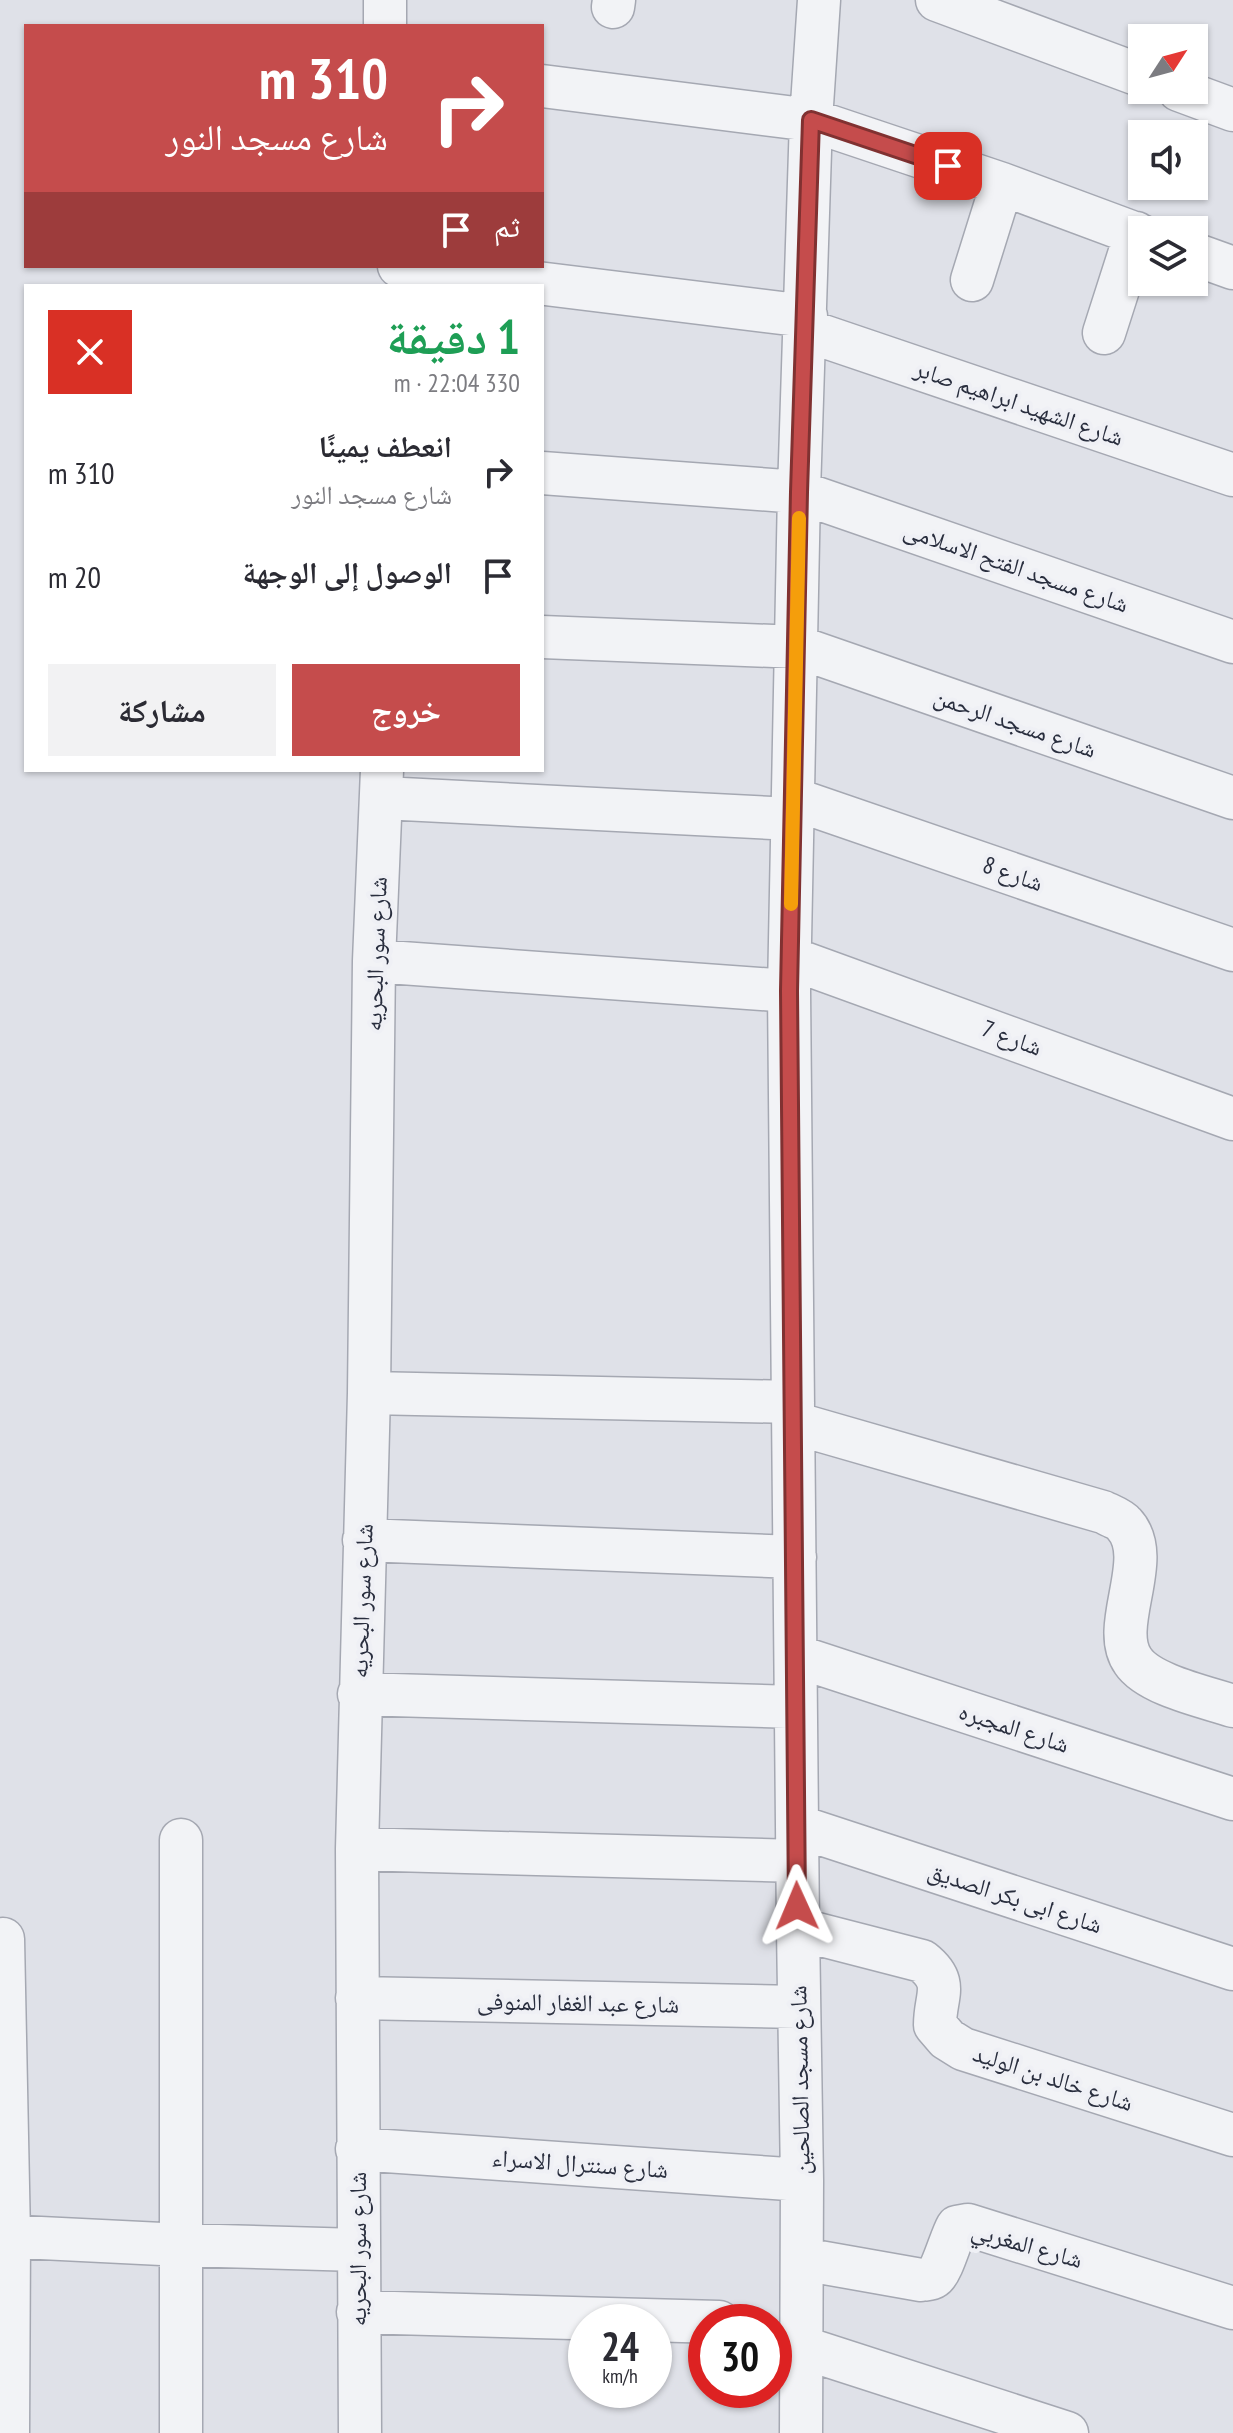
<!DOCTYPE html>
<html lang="ar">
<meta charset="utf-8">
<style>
body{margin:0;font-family:"PT Sans Narrow","Noto Naskh Arabic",sans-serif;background:#f2f2f3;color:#2b2b33;direction:rtl;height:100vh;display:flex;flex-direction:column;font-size:30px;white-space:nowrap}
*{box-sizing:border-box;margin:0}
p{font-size:26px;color:#7c7c81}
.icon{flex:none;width:44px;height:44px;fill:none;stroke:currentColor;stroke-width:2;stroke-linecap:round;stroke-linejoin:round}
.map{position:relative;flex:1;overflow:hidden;direction:ltr}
.sheet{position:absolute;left:24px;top:284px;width:520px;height:488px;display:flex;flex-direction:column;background:#fff;border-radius:0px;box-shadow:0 2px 6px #0004;direction:rtl}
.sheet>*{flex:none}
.top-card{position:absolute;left:24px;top:24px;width:520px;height:244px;border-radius:0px;box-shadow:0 2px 6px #0004;direction:rtl;background:#c54c4c;color:#fff;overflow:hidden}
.needle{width:52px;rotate:54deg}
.controls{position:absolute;left:1128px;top:24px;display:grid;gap:16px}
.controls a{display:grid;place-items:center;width:80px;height:80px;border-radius:0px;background:#fff;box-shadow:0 2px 6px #0004;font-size:40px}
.speed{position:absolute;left:568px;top:2304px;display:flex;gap:16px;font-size:40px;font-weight:700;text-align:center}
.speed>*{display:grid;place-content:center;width:104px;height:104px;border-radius:50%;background:#fff;box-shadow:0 2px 6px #0004;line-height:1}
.speed small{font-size:20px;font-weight:400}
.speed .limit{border:12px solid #d22;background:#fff;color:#111}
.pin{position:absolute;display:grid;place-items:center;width:68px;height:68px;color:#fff;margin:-34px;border-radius:16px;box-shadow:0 4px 12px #0006}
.me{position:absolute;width:88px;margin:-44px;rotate:359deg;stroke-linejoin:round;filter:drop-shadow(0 0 6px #0008)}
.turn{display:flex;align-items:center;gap:28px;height:168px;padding:0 24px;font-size:36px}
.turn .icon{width:104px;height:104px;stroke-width:2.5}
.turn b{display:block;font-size:56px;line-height:68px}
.then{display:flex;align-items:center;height:76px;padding:0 24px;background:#0003;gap:16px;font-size:30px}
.round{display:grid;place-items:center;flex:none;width:84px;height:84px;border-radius:0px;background:#f2f2f3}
.overview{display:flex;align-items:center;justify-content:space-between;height:136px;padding:0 24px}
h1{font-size:48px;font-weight:800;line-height:60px;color:#1e9e55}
.primary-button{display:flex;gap:16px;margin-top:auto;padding:16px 24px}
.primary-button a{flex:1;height:92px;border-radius:0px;background:#c54c4c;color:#fff;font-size:32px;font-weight:800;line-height:92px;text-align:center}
.primary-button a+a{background:#f2f2f3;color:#2b2b33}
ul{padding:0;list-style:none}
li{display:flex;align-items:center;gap:24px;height:104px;padding:0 24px}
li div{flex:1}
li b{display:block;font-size:30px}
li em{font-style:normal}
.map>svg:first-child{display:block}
</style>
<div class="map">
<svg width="1233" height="2433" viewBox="0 0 1233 2433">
<rect width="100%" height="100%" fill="#dfe1e8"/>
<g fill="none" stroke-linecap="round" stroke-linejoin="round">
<defs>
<path id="street" d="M937,0L1142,76
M613,7L614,0
M385,26V0
M542,86L811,120L1002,184L1142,236
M1179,90L1233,110
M1194,254L1233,268
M399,266L806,316
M972,280L1002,184
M805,330L1233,475
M1104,333L1136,233
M542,473L799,492L1233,642
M542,637L798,647L1233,798
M383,798L792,819
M794,799L1233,950
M790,958L1233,1119
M374,961L789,991
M369,1393L793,1402
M794,1423L1103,1512C1109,1515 1120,1519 1124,1524C1156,1558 1108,1626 1133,1661C1149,1685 1206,1697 1233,1706
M364,1540L795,1557
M796,1656L1233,1799
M359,1694L795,1707
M797,1826L1233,1969
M181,1840V2433
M357,1849L797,1861
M798,1929L922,1961C950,1983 935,1995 935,2025L947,2039L963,2049L1233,2135
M3,1939L9,2236L8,2433
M357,1998L799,2007
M357,2149L802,2180
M0,2236L182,2245L358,2250
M802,2259L921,2280C925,2279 930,2280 934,2277C942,2272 951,2237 957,2227L968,2225L1233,2308
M358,2312L719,2322
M801,2347L1067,2433
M360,2433L357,1849L369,1393L374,961L382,770
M801,2433L802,2180L798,1929L789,991L799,492L811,120L819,0"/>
</defs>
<use href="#street" stroke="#a5a8b2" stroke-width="45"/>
<use href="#street" stroke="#f2f3f6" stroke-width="42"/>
</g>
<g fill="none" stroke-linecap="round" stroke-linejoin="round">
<defs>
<path id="route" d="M797,1906L789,991L799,492L811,120L948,166"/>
</defs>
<use href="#route" stroke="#803131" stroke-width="20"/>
<use href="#route" stroke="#c54c4c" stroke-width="14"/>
<path stroke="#f59e0b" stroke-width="14" d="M791,904L799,518"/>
</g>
<g text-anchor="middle" stroke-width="8" stroke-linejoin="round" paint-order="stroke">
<g font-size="24" fill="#292e3e" stroke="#eff0f5">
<text transform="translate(1019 403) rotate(19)" y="8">شارع الشهيد ابراهيم صابر</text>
<text transform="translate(1016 567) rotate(19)" y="8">شارع مسجد الفتح الاسلامى</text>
<text transform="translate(1015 723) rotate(19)" y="8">شارع مسجد الرحمن</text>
<text transform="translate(1013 874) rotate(19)" y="8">شارع 8</text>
<text transform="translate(376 954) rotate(-88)" y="8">شارع سور البحريه</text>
<text transform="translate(1012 1038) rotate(20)" y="8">شارع 7</text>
<text transform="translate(362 1601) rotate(-88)" y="8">شارع سور البحريه</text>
<text transform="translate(1014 1728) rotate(18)" y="8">شارع المجبره</text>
<text transform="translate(1015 1898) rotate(18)" y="8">شارع ابى بكر الصديق</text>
<text transform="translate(578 2003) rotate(1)" y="8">شارع عبد الغفار المنوفى</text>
<text transform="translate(1053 2078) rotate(18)" y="8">شارع خالد بن الوليد</text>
<text transform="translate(800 2080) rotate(-91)" y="8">شارع مسجد الصالحين</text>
<text transform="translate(580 2164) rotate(4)" y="8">شارع سنترال الاسراء</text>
<text transform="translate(1027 2245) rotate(16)" y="8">شارع المغربي</text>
<text transform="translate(358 2249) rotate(-90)" y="8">شارع سور البحريه</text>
</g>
</g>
</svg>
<div class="controls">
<a><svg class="needle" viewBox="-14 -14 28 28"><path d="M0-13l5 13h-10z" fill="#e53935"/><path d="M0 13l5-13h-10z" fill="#7c7c81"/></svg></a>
<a><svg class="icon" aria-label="sound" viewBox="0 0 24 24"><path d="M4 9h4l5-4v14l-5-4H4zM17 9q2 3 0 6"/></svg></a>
<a><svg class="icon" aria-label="layers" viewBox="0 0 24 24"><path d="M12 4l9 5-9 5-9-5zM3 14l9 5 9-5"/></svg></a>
</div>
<div class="speed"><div>24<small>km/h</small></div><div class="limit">30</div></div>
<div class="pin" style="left:948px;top:166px;background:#d93025"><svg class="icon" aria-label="arrive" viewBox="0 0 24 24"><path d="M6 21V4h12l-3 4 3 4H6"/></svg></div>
<svg class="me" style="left:797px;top:1906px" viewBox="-20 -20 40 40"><path d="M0-17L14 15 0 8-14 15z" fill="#c54c4c" stroke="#fff" stroke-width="4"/></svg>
<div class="top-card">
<div class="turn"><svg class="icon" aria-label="right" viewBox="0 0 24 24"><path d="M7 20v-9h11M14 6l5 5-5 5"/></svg><div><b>310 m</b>شارع مسجد النور</div></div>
<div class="then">ثم<svg class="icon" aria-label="arrive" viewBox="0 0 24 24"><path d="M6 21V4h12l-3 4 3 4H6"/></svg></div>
</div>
<section class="sheet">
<div class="overview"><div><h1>1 دقيقة</h1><p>330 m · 22:04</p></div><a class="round" style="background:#d93025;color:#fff"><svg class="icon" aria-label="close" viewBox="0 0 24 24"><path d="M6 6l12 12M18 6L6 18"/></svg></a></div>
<ul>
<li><svg class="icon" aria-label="right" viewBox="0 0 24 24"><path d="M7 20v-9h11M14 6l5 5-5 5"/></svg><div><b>انعطف يمينًا</b><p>شارع مسجد النور</p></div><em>310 m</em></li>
<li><svg class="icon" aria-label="arrive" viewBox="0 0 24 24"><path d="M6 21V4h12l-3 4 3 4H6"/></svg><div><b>الوصول إلى الوجهة</b></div><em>20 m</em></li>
</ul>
<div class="primary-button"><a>خروج</a><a>مشاركة</a></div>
</section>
</div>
